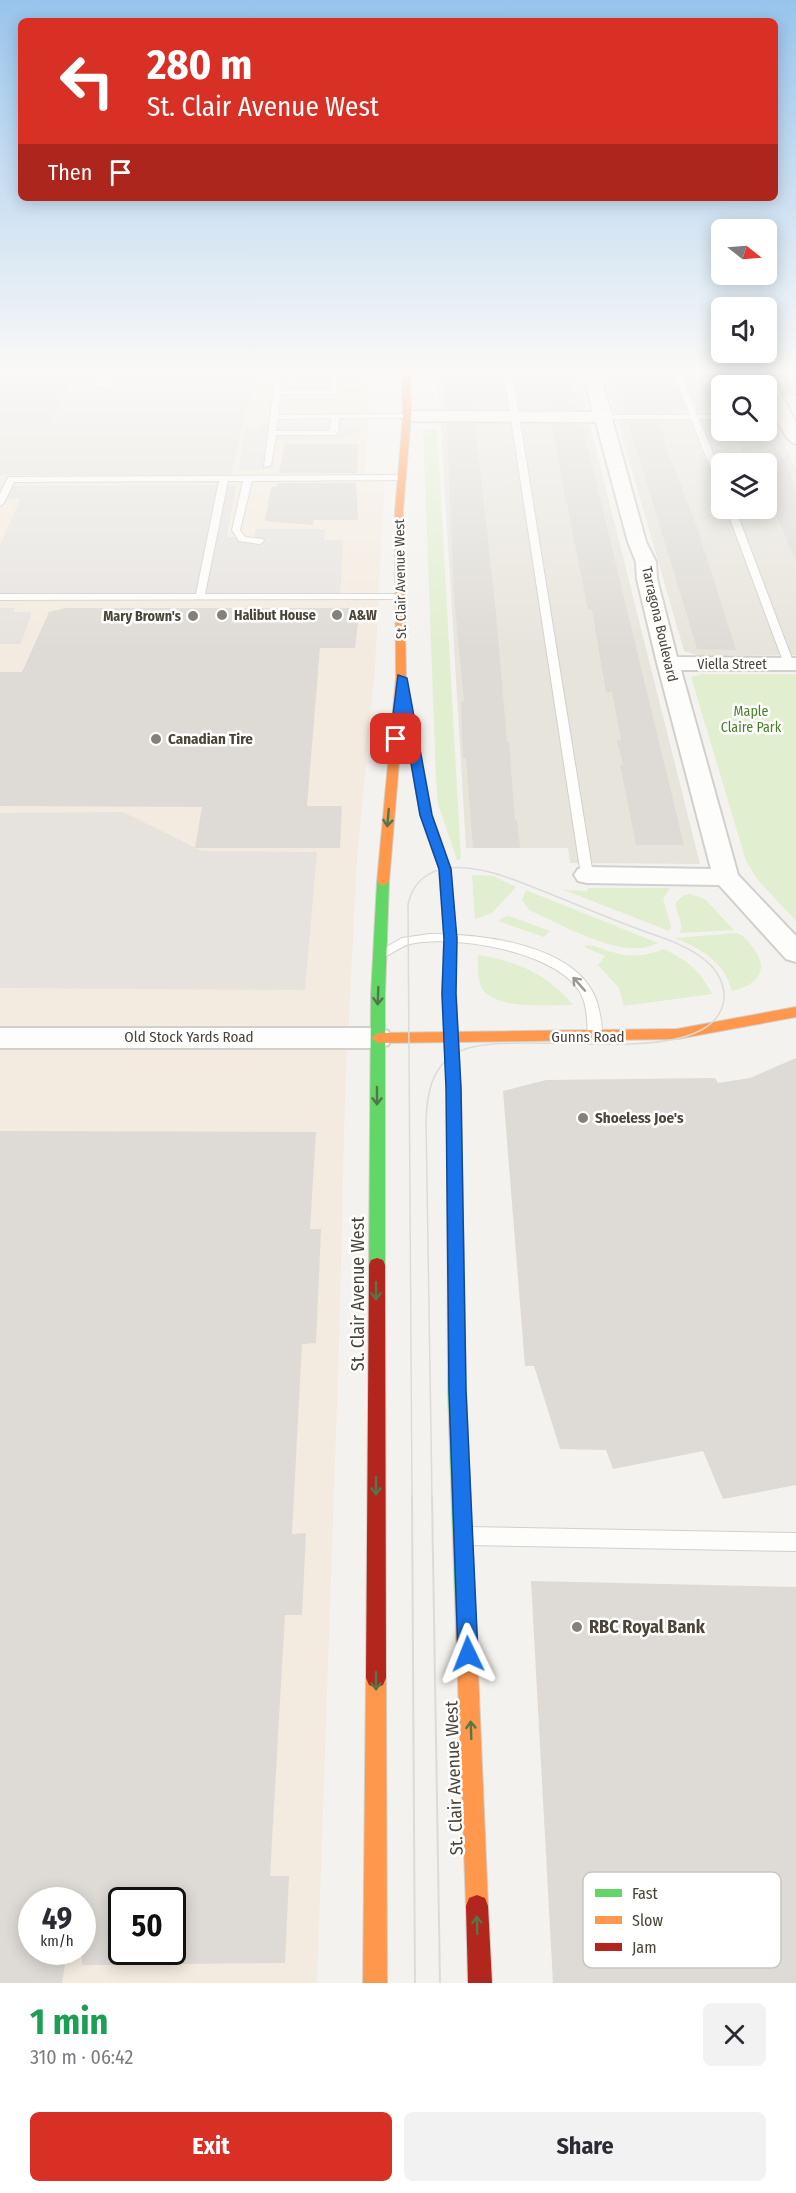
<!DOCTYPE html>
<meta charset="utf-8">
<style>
body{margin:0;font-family:"Fira Sans Condensed",sans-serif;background:#f2f2f3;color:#2b2b33;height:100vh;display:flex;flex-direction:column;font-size:22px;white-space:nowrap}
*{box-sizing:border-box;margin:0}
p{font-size:20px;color:#7c7c81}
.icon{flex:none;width:33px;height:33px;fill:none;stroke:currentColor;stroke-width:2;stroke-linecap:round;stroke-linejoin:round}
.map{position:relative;height:1983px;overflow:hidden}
.details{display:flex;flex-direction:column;background:#fff;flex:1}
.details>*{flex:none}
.guide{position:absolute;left:18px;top:18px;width:760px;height:183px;border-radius:9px;box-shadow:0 3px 15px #0003;background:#d93025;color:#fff;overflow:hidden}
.needle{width:39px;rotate:107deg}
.tools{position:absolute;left:711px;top:219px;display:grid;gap:12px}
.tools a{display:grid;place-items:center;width:66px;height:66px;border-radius:9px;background:#fff;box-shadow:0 3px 15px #0003;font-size:30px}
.speed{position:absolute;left:18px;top:1887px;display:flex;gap:12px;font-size:30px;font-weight:700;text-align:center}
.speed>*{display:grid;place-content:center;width:78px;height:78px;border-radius:50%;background:#fff;box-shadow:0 3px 15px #0003;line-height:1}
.speed small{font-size:15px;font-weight:400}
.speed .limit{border:3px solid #111;border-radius:9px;background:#fff;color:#111}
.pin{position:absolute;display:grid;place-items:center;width:51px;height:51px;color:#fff;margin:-26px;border-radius:12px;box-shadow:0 3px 9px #0006}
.me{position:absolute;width:66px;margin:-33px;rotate:358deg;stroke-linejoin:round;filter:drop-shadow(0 0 4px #0008)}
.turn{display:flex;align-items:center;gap:21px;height:126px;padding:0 30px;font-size:27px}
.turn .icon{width:78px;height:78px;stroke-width:2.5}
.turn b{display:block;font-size:42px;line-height:51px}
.then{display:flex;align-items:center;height:57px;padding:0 30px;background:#0003;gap:12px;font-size:22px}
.round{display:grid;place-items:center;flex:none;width:63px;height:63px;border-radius:9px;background:#f2f2f3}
.summary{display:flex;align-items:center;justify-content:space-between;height:102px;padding:0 30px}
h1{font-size:36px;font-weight:700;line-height:45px;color:#1e9e55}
.action{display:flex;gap:12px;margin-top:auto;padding:12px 30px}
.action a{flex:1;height:69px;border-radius:9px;background:#d93025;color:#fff;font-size:24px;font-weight:700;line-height:69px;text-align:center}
.action a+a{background:#f2f2f3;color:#2b2b33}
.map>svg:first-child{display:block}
</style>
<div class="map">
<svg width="796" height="1983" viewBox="0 0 796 1983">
<rect width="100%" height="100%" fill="#f4f2ee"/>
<path fill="#e7e4dc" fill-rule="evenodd" d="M438,373H578L587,408L579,411H440Z
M604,373H749L755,385L722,386V430H766L767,408L796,469V655H697L684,651ZM722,464H766V508H722Z
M445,423H582L590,425L700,864L570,863L568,848H466L441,426Z"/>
<path fill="#f3ebdf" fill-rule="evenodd" d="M256,373H371L365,474H385L375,667L357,859L345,1096L339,1346L317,1983H0V475H231ZM32,1900H82V1952H32ZM122,1900H172V1952H122Z"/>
<path fill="#e6e2de" d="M0,373H256L231,475H0Z"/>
<path fill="#e1eecf" d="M423,429L437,430L461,859L457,860L438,804L436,778Z
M701,674H796V921L757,879L746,861L692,680L691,677Z
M472,875L493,876L516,887L492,913L475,919Z
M588,888H670L663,899L671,927L669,931L564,890L587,891Z
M526,890L658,943C624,962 561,924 529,910L522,900Z
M690,894L705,899L734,930L680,933C684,921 675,914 676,902L684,895Z
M506,916L512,917L550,931L544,937L498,921Z
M737,933C743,935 747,940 751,945C771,969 759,985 732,991C725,962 701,949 675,938Z
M589,945C597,946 604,950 612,952C629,958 648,956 664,949C689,962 699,969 712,994L624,1006L619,988L598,965L605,956L584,947Z
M478,955C517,961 548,974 573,1005C551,1005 488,1011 480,984C477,975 478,964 478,955Z"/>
<path fill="#e6e3df" d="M295,373H362L360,393L348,392V395H290Z
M343,423V428L359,427V434H344L343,439L275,440L272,469L239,470L245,429H260L261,424Z
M236,485L227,537H254L256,529H325L324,540H343L340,594L0,595V546L20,499H0V486Z
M0,608H15L14,612H32L21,644H0Z
M123,812L202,851L317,852L305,990L0,988V813Z"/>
<path fill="#dedbd6" d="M0,373H73L48,428H0Z
M444,373H502L506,403L475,404L474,409H446Z
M514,373H568L578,410H548L545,404L519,403Z
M610,373H671L686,410L624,413Z
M683,373H752L758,386H722V410H698Z
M772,373H796V396H784Z
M628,421H658L665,438H662L696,524L736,650L697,649Z
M447,423L475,424L496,613L507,742H509L515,820H517L520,848H473L466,758H463L462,739L461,702H464L454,596Z
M551,424H582L684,845H636L620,765H623L617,740H621L612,692H606L592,610H588Z
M766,425L793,479H790L796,493V561L773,508H766V464H747L734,430H766Z
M285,444H359L357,473H279Z
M277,483H356L358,520H313V525L265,521L271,487H277Z
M65,608H360L355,648H320L307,806H342L340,848H195L202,807L0,806V672H22L49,612Z
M796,1058V1485L723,1499L703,1451L613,1469L606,1450L560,1449L534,1366H525L503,1091L546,1080L715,1078L718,1083L750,1078Z
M0,1131L316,1132L310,1229H321L316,1343L302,1344L292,1534L306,1533L302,1615H285L270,1876H289L285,1963L172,1964V1900H122V1965H82V1900H32V1952H67L62,1983H0Z
M531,1581L796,1587V1983H553Z"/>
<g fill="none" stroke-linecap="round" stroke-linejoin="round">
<defs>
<path id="lane" d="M276,373L339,374L336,394H280L278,415L407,414L411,416L407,418H339L338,433L334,435H276L271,465L264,467ZM282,376H331L330,390H281ZM331,418L330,431H276L278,419Z
M504,373H512L593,875L587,879L581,875Z
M673,373H681L697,415H722V419H699L722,475V489L718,487L691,419H605L601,417L605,415H690Z
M788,414V418H785L766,419V415Z
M402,475L405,476V480L252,481L240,530L245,537L263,539L264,541L260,544L239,541L232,530L243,481H228L205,594H401L404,595V599L0,600V594H196L219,481L14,482L4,503L0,506V494L8,477Z
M726,508H735L794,664L793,666H785L784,664Z
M430,934C483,934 587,945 599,1010C601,1019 604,1033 600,1041H590L588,1038C587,1022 588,1003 578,989C552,951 452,934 410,944C399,947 391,955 381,958L374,954L402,938Z
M468,1527L796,1533V1551L468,1545L461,1542L459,1536L461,1530Z"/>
<path id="street" d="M99,373H115L109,387H97L95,384Z
M583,373H599L613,417L612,419L646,542L656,562L657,579L677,657L796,658V670H681L738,875L796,936V962L786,959L719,885L587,883L578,881L574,875L578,869L587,867L711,869L657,663L637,579L636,562L628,542L596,422L407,421L399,416L407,411L593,412Z
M754,373H770L796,423V444C783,441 766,399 766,386H761Z
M0,1028H378L388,1031L393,1038L388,1045L378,1048H0Z"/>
<path id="fast" d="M383,878L389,882L385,994V1265L383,1270L377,1272L371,1270L369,1265L371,994L377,882Z
M454,1088L459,1089L461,1093L466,1390L475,1600L472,1607L465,1610L458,1607L455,1600L448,1390L447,1093L449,1089Z"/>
<path id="slow" d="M402,373H410L411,416L403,511L406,678L389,882L383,886L377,882L396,678L395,511L403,416Z
M796,1007V1017L677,1039L378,1043L371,1038L378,1033L677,1029Z
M465,1590L472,1593L475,1600L488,1906L485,1914L477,1917L469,1914L466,1906L455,1600L458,1593Z
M376,1668L383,1671L386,1678L387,1983H363L366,1678L369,1671Z"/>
<path id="jam" d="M409,715L414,718L432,815L451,869L456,939V994L461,1093L459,1097H449L447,1093L442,994L444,939L439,869L420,815L404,718Z
M377,1258L383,1260L385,1265L386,1678L383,1685L376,1688L369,1685L366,1678L369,1265L371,1260Z
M477,1895L485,1898L488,1906L492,1983H468L466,1906L469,1898Z"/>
</defs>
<use href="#lane" stroke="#d2d0cb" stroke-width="2"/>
<use href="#street" stroke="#d2d0cb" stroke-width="4"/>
<use href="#fast" stroke="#d3cfc5" stroke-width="2"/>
<use href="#slow" stroke="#d3cfc5" stroke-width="2"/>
<use href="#jam" stroke="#d3cfc5" stroke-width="2"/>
<use href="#lane" fill="#fdfdfc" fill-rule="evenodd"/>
<use href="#street" fill="#fdfdfc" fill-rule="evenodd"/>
<use href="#fast" fill="#63d668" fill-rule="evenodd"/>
<use href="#slow" fill="#ff974d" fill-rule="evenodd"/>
<use href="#jam" fill="#b3261e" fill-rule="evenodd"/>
<path stroke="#dbdbda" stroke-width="1.5" d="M412,1497L408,904C420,854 476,866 512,879C552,894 591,911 630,926C653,935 681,942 701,957C714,966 725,981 724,998C717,1078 509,1023 456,1053C431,1067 427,1095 426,1120L432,1497"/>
<path stroke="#dbdbda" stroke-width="2" d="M412,1496L415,1983
M432,1496L440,1983"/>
</g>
<defs><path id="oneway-shaft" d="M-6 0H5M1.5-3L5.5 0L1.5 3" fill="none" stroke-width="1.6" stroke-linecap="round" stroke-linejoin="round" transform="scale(1.5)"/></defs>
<g stroke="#537749">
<use href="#oneway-shaft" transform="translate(388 818) rotate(95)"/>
<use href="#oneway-shaft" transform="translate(378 996) rotate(92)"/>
<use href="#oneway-shaft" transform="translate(377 1096) rotate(90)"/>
<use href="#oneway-shaft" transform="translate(376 1291) rotate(90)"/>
<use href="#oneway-shaft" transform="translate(376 1486) rotate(90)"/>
<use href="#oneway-shaft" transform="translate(376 1681) rotate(90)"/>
<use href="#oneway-shaft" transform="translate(471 1730) rotate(-92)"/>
<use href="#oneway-shaft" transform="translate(477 1925) rotate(-92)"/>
</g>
<use stroke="#9b9791" href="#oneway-shaft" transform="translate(579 984) rotate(-132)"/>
<linearGradient id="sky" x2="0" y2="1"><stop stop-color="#98c4ec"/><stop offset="0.57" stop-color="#faf9f7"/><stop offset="1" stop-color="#faf9f7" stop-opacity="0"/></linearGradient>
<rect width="796" height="650" fill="url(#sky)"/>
<path fill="#1a73e8" stroke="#114b97" stroke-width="1.5" d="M398,675L407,678L432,815L451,869L457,939L456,994L461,1088L466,1390L478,1654L475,1661L468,1664L461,1661L458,1654L449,1390L446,1088L442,994L444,939L439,869L420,815L403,718L401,739L396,742L390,739Z"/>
<g fill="#868178" stroke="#fff" stroke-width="2">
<circle cx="222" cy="615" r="6"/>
<circle cx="337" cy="615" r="6"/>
<circle cx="193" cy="616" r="6"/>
<circle cx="156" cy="739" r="6"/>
<circle cx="583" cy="1118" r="6"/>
<circle cx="577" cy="1627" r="6"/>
</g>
<g text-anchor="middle" stroke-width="5" stroke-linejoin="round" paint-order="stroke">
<g font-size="14" fill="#4b4439" stroke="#fff">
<text transform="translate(400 579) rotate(-91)" y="5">St. Clair Avenue West</text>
<text transform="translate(660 624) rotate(77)" y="5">Tarragona Boulevard</text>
<text x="732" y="669">Viella Street</text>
</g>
<g font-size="14" font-weight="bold" fill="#4b4439" stroke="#fff" text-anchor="start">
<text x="234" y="620">Halibut House</text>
<text x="349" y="620">A&amp;W</text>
<text x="181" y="621" text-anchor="end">Mary Brown's</text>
</g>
<g font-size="14" fill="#4a7f2a" stroke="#fff">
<text x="751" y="716">Maple<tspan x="751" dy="16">Claire Park</tspan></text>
</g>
<g font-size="15" font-weight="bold" fill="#4b4439" stroke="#fff" text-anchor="start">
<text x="168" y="744">Canadian Tire</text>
<text x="595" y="1123">Shoeless Joe's</text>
</g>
<g font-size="15" fill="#4b4439" stroke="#fff">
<text x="189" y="1042">Old Stock Yards Road</text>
<text x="588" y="1042">Gunns Road</text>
</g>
<g font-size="18" fill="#4b4439" stroke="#fff">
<text transform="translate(358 1294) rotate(-90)" y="6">St. Clair Avenue West</text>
<text transform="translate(454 1778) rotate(-92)" y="6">St. Clair Avenue West</text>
</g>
<g font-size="18" font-weight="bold" fill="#4b4439" stroke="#fff" text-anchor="start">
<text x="589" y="1633">RBC Royal Bank</text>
</g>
</g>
<rect x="583" y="1872" width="198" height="96" rx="9" fill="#fff" stroke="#c9c7c4" stroke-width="1.5"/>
<rect x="595" y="1889" width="27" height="8" fill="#63d668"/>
<rect x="595" y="1916" width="27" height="8" fill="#ff974d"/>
<rect x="595" y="1943" width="27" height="8" fill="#b3261e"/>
<g font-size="16" fill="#4b4439">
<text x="632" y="1899">Fast</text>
<text x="632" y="1926">Slow</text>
<text x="632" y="1953">Jam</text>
</g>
</svg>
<div class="tools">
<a><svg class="needle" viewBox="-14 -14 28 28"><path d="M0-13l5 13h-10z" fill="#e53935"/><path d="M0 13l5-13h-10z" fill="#7c7c81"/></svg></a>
<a><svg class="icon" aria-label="sound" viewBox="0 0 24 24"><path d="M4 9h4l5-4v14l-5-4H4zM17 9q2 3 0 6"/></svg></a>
<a><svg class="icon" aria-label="search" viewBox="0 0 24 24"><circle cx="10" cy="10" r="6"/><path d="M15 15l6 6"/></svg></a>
<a><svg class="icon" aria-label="layers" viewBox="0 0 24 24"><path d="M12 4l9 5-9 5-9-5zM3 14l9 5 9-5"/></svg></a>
</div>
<div class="speed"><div>49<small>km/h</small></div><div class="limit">50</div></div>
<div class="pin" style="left:396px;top:739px;background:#d93025"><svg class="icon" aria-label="arrive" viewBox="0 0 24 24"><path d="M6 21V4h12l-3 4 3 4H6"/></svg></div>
<svg class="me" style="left:468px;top:1654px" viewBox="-20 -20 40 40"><path d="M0-17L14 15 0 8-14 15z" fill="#1a73e8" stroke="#fff" stroke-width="4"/></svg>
<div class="guide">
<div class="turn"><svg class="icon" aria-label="left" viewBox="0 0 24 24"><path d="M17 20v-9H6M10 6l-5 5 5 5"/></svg><div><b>280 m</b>St. Clair Avenue West</div></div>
<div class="then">Then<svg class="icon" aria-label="arrive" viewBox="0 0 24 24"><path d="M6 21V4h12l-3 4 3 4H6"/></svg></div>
</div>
</div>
<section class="details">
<div class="summary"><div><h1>1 min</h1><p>310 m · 06:42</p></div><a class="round"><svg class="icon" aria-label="close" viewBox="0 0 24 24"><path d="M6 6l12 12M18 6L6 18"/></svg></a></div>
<div class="action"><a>Exit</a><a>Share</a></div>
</section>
